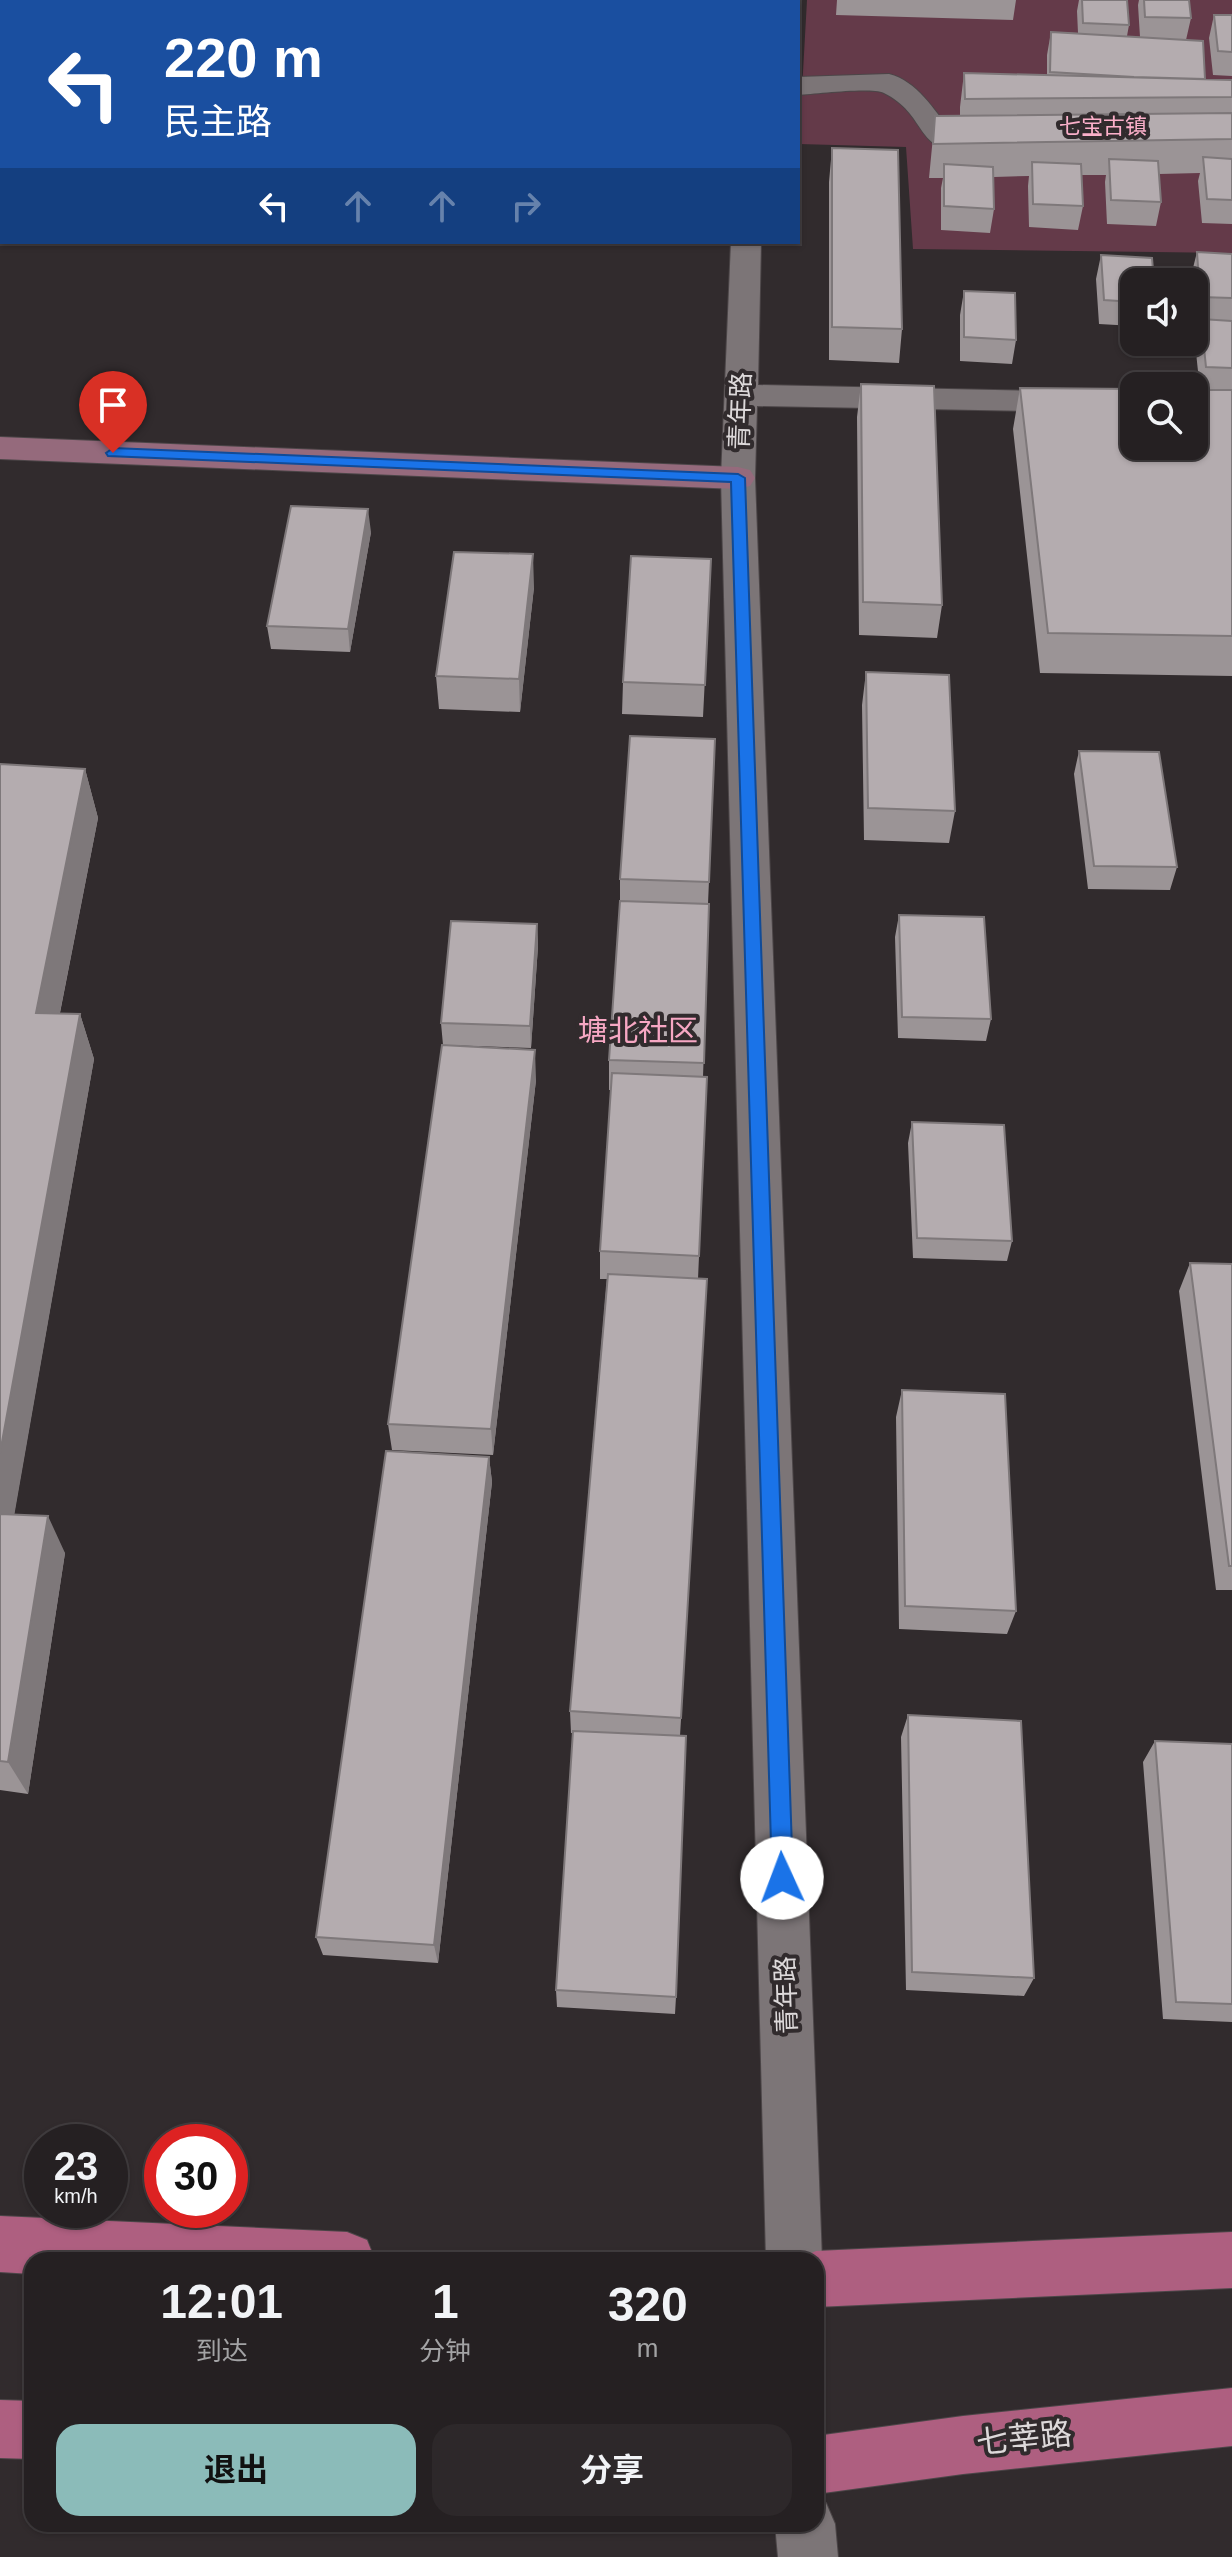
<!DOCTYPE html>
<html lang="zh">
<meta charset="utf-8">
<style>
body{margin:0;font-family:Helvetica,"Noto Sans SC",sans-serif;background:#2d282a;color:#f1f3f6;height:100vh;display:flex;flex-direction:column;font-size:30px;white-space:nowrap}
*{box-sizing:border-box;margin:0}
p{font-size:26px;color:#a3a3a5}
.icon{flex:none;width:44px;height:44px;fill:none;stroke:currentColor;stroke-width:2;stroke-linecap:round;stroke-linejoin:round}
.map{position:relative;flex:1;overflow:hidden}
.side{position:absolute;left:24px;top:2252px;width:800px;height:280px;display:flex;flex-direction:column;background:#252022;border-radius:24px;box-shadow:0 2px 6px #0004,0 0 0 2px #423e40}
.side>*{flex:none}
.guide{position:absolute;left:0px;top:0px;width:800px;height:244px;box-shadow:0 2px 6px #0004,0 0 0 2px #423e40;background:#1a4fa0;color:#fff;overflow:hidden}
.fabs{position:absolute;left:1120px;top:268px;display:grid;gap:16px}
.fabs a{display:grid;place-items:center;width:88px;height:88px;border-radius:16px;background:#252022;box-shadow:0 2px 6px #0004,0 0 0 2px #423e40;font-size:40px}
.speed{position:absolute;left:24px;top:2124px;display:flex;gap:16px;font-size:40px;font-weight:700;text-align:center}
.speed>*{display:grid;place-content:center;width:104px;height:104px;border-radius:50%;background:#252022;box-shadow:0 2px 6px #0004,0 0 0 2px #423e40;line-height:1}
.speed small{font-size:20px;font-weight:400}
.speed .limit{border:12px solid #d22;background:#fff;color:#111}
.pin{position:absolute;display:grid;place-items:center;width:68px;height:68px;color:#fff;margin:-82px -34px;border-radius:50% 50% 50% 0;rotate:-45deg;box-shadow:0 0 8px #0007}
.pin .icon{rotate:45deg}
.me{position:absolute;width:88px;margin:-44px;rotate:358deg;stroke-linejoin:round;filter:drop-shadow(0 0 6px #0008)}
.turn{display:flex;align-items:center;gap:28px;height:168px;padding:0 32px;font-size:36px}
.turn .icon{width:104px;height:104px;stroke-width:2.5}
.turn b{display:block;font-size:56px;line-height:68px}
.lanes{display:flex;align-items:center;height:76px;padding:0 32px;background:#0003;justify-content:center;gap:40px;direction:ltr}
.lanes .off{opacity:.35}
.eta{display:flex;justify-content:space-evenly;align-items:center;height:136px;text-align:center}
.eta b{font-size:48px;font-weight:700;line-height:56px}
.button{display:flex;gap:16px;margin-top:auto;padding:16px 32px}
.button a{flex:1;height:92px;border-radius:24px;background:#8bbbb9;color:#111;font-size:32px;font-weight:700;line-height:92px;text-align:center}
.button a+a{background:#2d282a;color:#f1f3f6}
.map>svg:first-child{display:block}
</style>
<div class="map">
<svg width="1232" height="2557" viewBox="0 0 1232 2557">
<rect width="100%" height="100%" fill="#312b2d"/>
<path fill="#643a49" d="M807,0H1232V253L913,249L906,147L799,144Z"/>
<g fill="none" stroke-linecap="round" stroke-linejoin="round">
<defs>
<path id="street" d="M743,0H771V2H743Z
M889,74C917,81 934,110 951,131L996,133L1001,139L996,145C909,167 935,118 884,93C870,87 816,94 798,95V77Z
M731,242H761L758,385L1134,393V413L757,406L755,478L822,2260L816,2275V2260H766L721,478Z
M816,2499L826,2503L835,2524L838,2557H778L775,2524H816Z"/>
<path id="secondary" d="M0,437L738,467L750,470L755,478L750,486L738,489L0,459Z"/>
<path id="primary" d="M0,2216L347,2232L367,2240L375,2260H32V2274L0,2272Z
M1232,2232V2288L816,2307V2260H796L816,2251Z
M1232,2388V2446L963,2474L816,2494V2436L963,2416Z
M0,2400L32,2401V2459L0,2458Z"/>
</defs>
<use href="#street" stroke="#4c4648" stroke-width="2"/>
<use href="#secondary" stroke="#4c4648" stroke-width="2"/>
<use href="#primary" stroke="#4c4648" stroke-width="2"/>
<use href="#street" fill="#7c7577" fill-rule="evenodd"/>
<use href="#secondary" fill="#956a7c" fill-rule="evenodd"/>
<use href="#primary" fill="#ae5f80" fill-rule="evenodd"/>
</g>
<path fill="#9b9496" d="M837,0H1016L1013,20L836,15Z
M1079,0H1127L1129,25L1127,36L1140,37L1138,5L1139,0H1189L1191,18L1186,40L1205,79L1232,80V224L1202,223L1198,181L1200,173L1159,174L1161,202L1156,226L1107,224L1105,182L1106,175H1081L1083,206L1078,230L1029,227L1028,186L1029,176L994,177V209L990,233L941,230V188L943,178H929L935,116H960V107L964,73L1047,75V55L1051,32L1078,33L1077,11Z
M1214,15H1232V76L1213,75L1209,38Z
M832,148L902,329L899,363L829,360V182Z
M1197,252L1232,254V676L1040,673L1013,429L1020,388L1200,390L1195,343L1201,321H1195L1194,282H1192L1191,276Z
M1101,255L1134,282V326L1099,324L1096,279Z
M964,291L1016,340L1012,364L960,361V315Z
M861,384L942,605L937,638L859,635L857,417Z
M371,532L350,652L271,649L267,626Z
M711,559L703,717L622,714L623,682Z
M534,587L520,712L439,709L436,676Z
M866,672L955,811L949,843L864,840L862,705Z
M715,739L708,904H709L703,1077H707L698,1279H707L680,1736L676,1997L675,2014L557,2007L556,1990L573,1733H571L570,1711L607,1279H600V1251L611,1090H609V1060L620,901V879Z
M1079,751L1177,867L1170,890L1088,889L1074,774Z
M0,764L85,769L98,818L60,1013L80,1014L94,1059L14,1514L65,1553L28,1794L0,1790Z
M899,915L991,1019L986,1041L898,1038L895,937Z
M537,924L538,946L531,1048L445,1045L536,1080L493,1455L392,1450L388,1424L443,1045L441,1023Z
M912,1122L1012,1241L1007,1261L913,1258L908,1143Z
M1190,1263L1232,1264V1590H1216L1179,1291Z
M902,1390L1016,1611L1007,1634L899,1629L896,1417Z
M489,1457L492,1482L438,1963L323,1955L316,1937Z
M908,1715L1034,1978L1024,1996L906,1990L901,1737Z
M1155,1741L1232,1744V2022L1163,2019L1143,1762Z"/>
<path fill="#7e787a" d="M368,509L371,532L350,652L348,629Z
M533,554L534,587L520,712L519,679Z
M85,769L98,818L51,1058L36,1013Z
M537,924L538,946L531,1048L530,1026Z
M80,1014L94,1059L8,1551L0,1535V1453Z
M535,1050L536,1080L493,1455L491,1429Z
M489,1457L492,1482L438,1963L434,1945Z
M48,1516L65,1553L28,1794L8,1762Z"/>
<path fill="#b4acaf" stroke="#7e787a" stroke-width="2" d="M132,0H186L185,2H132Z
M1082,0H1127L1129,25L1083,23Z
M1144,0H1189L1191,18L1145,17Z
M1214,15H1232V52L1218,51Z
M1051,32L1203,41L1205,79L1134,77L1050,72Z
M964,73L1232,80V97L965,99Z
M1232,113V139L933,144L935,116Z
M832,148L898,150L902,329L832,327Z
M1203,157L1232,159V200L1207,199Z
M1109,159L1158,161L1161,202L1111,200Z
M1032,162L1081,164L1083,206L1033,204Z
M944,164L993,167L994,209L944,206Z
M1197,252L1232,254V298L1200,297Z
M1101,255L1152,258L1154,282H1134V302L1104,300Z
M964,291L1015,293L1016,340L964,337Z
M1201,319L1232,321V368L1206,367Z
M861,384L934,386L942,605L863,602Z
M1020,388L1134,389V446H1194V390H1232V636L1048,633Z
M291,506L368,509L348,629L267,626Z
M454,552L533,554L519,679L436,676Z
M631,556L711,559L705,685L623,682Z
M866,672L949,675L955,811L868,808Z
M630,736L715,739L709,882L620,879Z
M1079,751L1159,752L1177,867L1094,866Z
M0,764L85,769L36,1013L80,1014L0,1453Z
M620,901L709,904L704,1063L609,1060Z
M899,915L984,917L991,1019L902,1017Z
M451,921L537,924L530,1026L441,1023Z
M442,1045L535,1050L491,1429L388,1424Z
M612,1073L707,1077L699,1256L600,1251Z
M912,1122L1004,1125L1012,1241L917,1238Z
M1190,1263L1232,1264V1566H1229Z
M608,1274L707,1279L681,1718L570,1711Z
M902,1390L1005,1394L1016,1611L905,1606Z
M386,1451L489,1457L434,1945L316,1937Z
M0,1514L48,1516L8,1762L0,1761Z
M908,1715L1021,1721L1034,1978L912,1972Z
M573,1731L686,1736L676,1997L556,1990Z
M1155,1741L1232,1744V2004L1176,2002Z"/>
<path fill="#1a73e8" stroke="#114b97" stroke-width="2" d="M113,448L738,474L745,478L793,1878L790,1886L782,1889L775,1886L772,1878L731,482L108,456L106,453Z"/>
<g text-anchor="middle" stroke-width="8" stroke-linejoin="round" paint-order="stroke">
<g font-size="22" fill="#fbb0ca" stroke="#312b2d">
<text x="1103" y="134">七宝古镇</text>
</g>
<g font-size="26" fill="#ddd9da" stroke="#312b2d">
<text transform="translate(740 411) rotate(-88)" y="9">青年路</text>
<text transform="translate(786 1995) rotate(-92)" y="9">青年路</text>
</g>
<g font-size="30" fill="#f7a7c3" stroke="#312b2d">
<text x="638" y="1041">塘北社区</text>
</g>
<g font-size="32" fill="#ddd9da" stroke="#312b2d">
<text transform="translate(1024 2438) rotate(-6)" y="11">七莘路</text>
</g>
</g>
</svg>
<div class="fabs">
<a><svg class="icon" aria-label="sound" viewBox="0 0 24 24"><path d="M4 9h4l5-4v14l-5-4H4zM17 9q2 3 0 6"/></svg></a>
<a><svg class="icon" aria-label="search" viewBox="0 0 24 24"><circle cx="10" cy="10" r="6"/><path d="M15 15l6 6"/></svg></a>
</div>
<div class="speed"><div>23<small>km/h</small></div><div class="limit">30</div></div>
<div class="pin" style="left:113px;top:453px;background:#d93025"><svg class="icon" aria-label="arrive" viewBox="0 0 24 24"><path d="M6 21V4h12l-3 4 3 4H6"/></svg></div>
<svg class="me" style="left:782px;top:1878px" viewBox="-20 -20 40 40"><circle r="19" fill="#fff"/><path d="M0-13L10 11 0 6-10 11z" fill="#1a73e8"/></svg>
<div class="guide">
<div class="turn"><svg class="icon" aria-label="left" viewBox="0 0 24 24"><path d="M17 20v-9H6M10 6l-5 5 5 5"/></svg><div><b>220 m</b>民主路</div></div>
<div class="lanes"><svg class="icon" aria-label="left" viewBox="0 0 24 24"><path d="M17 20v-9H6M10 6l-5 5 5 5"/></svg><svg class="icon off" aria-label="ahead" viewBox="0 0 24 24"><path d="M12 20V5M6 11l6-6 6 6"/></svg><svg class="icon off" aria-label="ahead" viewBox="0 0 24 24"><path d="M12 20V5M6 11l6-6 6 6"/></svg><svg class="icon off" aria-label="right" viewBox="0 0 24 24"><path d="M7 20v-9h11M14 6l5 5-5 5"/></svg></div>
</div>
<section class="side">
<div class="eta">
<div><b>12:01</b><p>到达</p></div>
<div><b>1</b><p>分钟</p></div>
<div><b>320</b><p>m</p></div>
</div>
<div class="button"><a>退出</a><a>分享</a></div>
</section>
</div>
